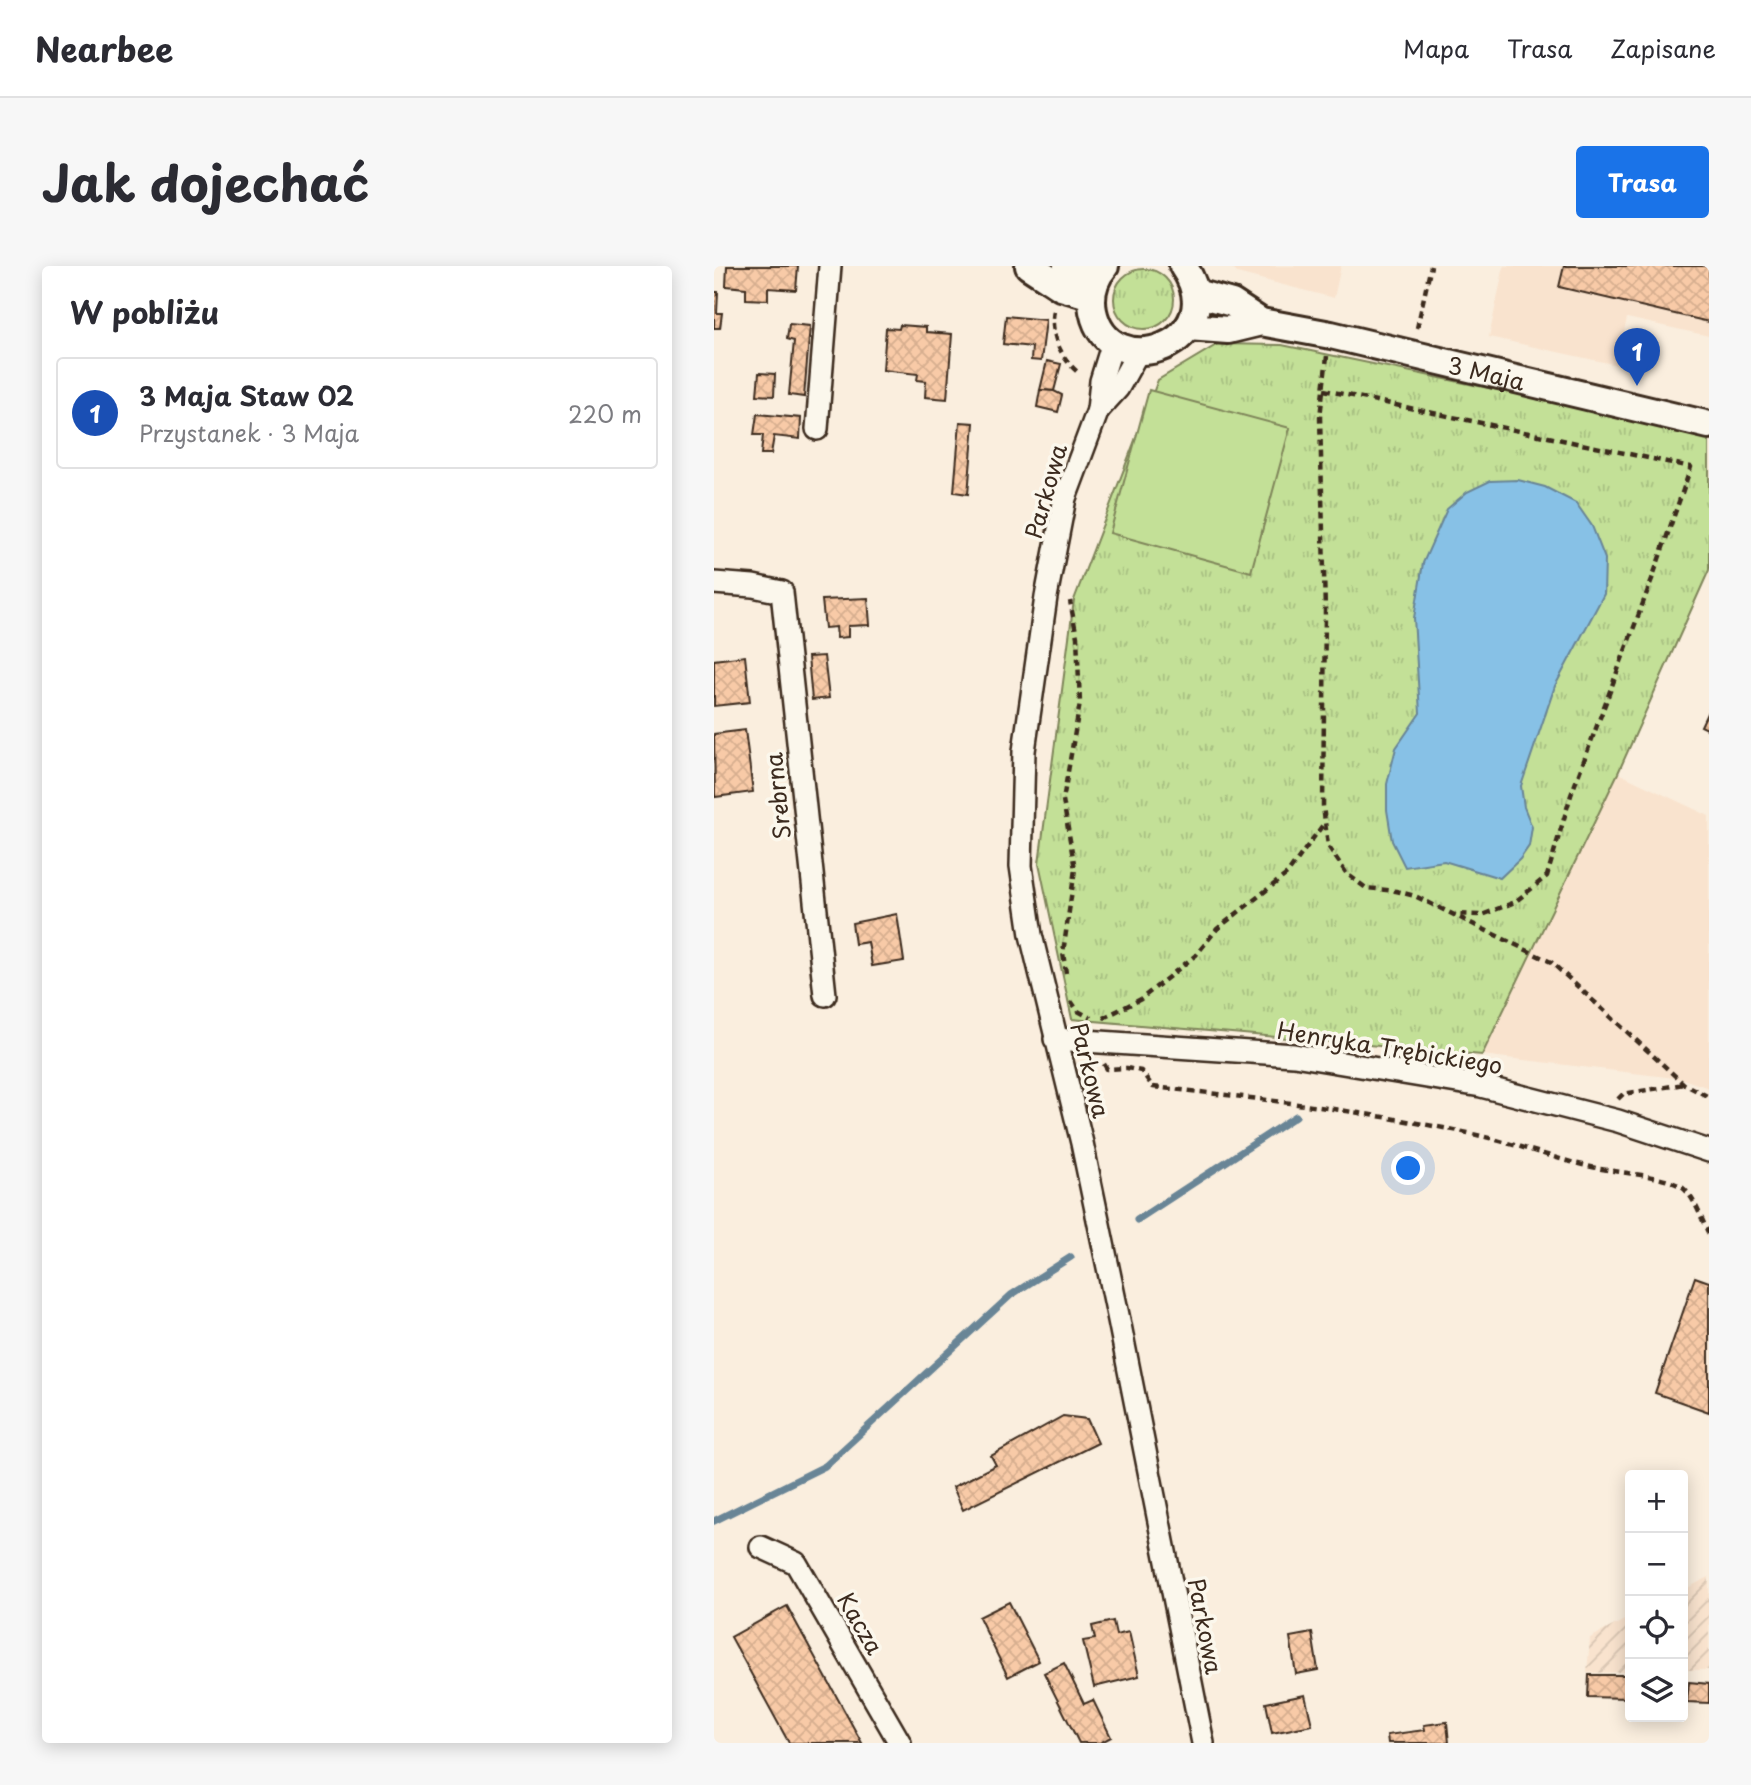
<!DOCTYPE html>
<html lang="pl">
<head>
<meta charset="utf-8">
<style>
  :root { --surface:#fff; --page:#f7f7f7; --text:#2b2b33; --muted:#7c7c81; --line:#e1e1e2; --accent:#1a73e8 }
  body { margin:0; font-family:"Playpen Sans",sans-serif; background:var(--page); color:var(--text) }
  .controls { position:absolute; right:21px; bottom:21px; display:grid; overflow:hidden; border-radius:7px; box-shadow:0 4px 18px #0003 }
  .controls button { width:63px; height:63px; display:grid; place-items:center; padding:0; border:0; border-bottom:2px solid var(--line); background:var(--surface); color:var(--text); font:35px sans-serif }
  .you { position:absolute; left:695px; top:903px; width:24px; height:24px; margin:-18px; border:5px solid #fff; border-radius:50%; background:#1a73e8; box-shadow:0 0 0 10px #1a73e833 }
  .badge { display:grid; place-items:center; width:46px; height:46px; border-radius:50%; background:var(--accent); color:#fff; font-size:23px; font-weight:700 }
  .pin { position:absolute; translate:-50% -58px; filter:drop-shadow(0 2px 4px #0008) }
  .pin::after { content:''; position:absolute; top:37px; width:24px; height:21px; background:inherit; clip-path:polygon(0 0,100% 0,50% 100%) }
  .list { margin:0; padding:0; list-style:none }
  h2 { display:flex; justify-content:space-between; align-items:center; height:91px; margin:0; padding:0 28px; font-size:30px }
  h2 small { font-size:23px; font-weight:400; color:var(--muted) }
  .list li { display:grid; grid-template-columns:46px 1fr auto; gap:21px; align-items:center; box-sizing:border-box; height:112px; margin:0 14px 14px; padding:0 14px; border:2px solid var(--line); border-radius:7px }
  .list b { display:block; font-size:26px; white-space:nowrap }
  .list p { margin:0; font-size:23px; white-space:nowrap; color:var(--muted) }
  .list em { font-size:23px; font-style:normal; color:var(--muted) }
  .icon { flex:none; width:38px; height:38px; fill:none; stroke:currentColor; stroke-width:2; stroke-linecap:round; stroke-linejoin:round }
  .map { position:relative; flex:none; width:995px; height:1477px; overflow:hidden; border-radius:7px }
  header { display:flex; align-items:center; gap:42px; box-sizing:border-box; height:98px; padding:0 35px; background:var(--surface); border-bottom:2px solid var(--line) }
  header strong { font-size:33px }
  nav { display:flex; gap:38px; margin-inline-start:auto; font-size:24px }
  .intro { display:flex; align-items:center; justify-content:space-between; box-sizing:border-box; height:168px; padding:0 42px }
  h1 { margin:0; font-size:49px }
  .button { padding:18px 32px; border-radius:7px; background:var(--accent); color:#fff; font-size:24px; font-weight:700 }
  main { display:flex; gap:42px; padding:0 42px }
  aside { flex:1; background:var(--surface); border-radius:7px; box-shadow:0 4px 18px #0003 }
  .map>svg:first-child { display:block }
  .built { fill:#f9e3ce }
  .industrial { fill:url(#industrial-furrows) }
  .grass { fill:url(#grass-tufts); stroke:#7f855a; stroke-width:2 }
  .garden { fill:#c3e097; stroke:#7f855a; stroke-width:2 }
  .water { fill:#87c1e6; stroke:#698596; stroke-width:2 }
  .lines { fill:none; stroke-linecap:round; stroke-linejoin:round }
  .stream { stroke:#698596; stroke-width:7 }
  .building { fill:url(#building-cross-hatch); stroke:#3b2a1e; stroke-width:2 }
  .minor-casing { stroke:#3b2a1e; stroke-width:26 }
  .tertiary-casing { stroke:#3b2a1e; stroke-width:32 }
  .path { stroke:#3b2a1e; stroke-width:4.5; stroke-dasharray:7 5; stroke-linecap:butt }
  .minor { stroke:#fbf7ec; stroke-width:21 }
  .tertiary { stroke:#fbf7ec; stroke-width:26 }
  .labels { text-anchor:middle; dominant-baseline:central; stroke-width:7; stroke-linejoin:round; paint-order:stroke }
  .street-label { font-size:23px; fill:#3b2a1e; stroke:#fbf7ec }
</style>
</head>
<body>
<header>
<strong>Nearbee</strong>
<nav><a>Mapa</a><a>Trasa</a><a>Zapisane</a></nav>
</header>
<div class="intro"><h1>Jak dojechać</h1><a class="button">Trasa</a></div>
<main>
<aside>
<h2>W pobliżu<small></small></h2>
<ul class="list">
<li><span class="badge" style="background:#1a4fb4">1</span><div><b>3 Maja Staw 02</b><p>Przystanek · 3 Maja</p></div><em>220 m</em></li>
</ul>
</aside>
<div class="map">
<svg width="995" height="1477" viewBox="0 0 995 1477">
  <defs>
    <pattern id="industrial-furrows" width="10" height="10" patternUnits="userSpaceOnUse" patternTransform="scale(1.75)"><rect width="10" height="10" fill="#f9e3ce"/><path d="M-1 1l2-2M0 10L10 0M9 11l2-2" fill="none" stroke="#d6c3b0"/></pattern>
    <pattern id="grass-tufts" width="24" height="20" patternUnits="userSpaceOnUse" patternTransform="scale(1.75)"><rect width="24" height="20" fill="#c3e097"/><path d="M3 7l-1-3M5 7V3M7 7l1-3M15 17l-1-3M17 17v-4M19 17l1-3" fill="none" stroke="#a8c082"/></pattern>
    <pattern id="building-cross-hatch" width="8" height="8" patternUnits="userSpaceOnUse" patternTransform="scale(1.75)"><rect width="8" height="8" fill="#f8caa7"/><path d="M0 0l8 8M0 8l8-8" fill="none" stroke="#d6ae8f"/></pattern>
  </defs>
  <rect width="100%" height="100%" fill="#faeede"/>
  <filter id="ink" filterUnits="userSpaceOnUse"><feTurbulence type="fractalNoise" baseFrequency=".0143" numOctaves="2"/><feDisplacementMap in="SourceGraphic" scale="14" xChannelSelector="R" yChannelSelector="G"/><feConvolveMatrix kernelMatrix="1 2 1 2 8 2 1 2 1" color-interpolation-filters="sRGB"/></filter>
  <g filter="url(#ink)">
    <!-- built -->
    <g class="built">
      <path d="M517,0h110l-7,32 -97,-25z"/>
      <path d="M790,0h205v70l-82,-18 -10,47 -128,-28z"/>
      <path d="M904,507l91,43v272l-26,-9 -201,-24z"/>
    </g>
    <!-- industrial -->
    <g class="industrial">
      <path d="M995,1311v93h-26v-80z"/>
      <path d="M916,1351v55l-43,1 3,-35z"/>
    </g>
    <!-- grass -->
    <g class="grass">
      <circle cx="430" cy="33" r="30"/>
      <path d="M504,78l64,1 427,89v136l-91,203 -136,282 -410,-36 -33,-156 35,-263 84,-220z"/>
    </g>
    <!-- garden -->
    <path class="garden" d="M435,124l141,38 -39,144 -141,-39z"/>
    <!-- water -->
    <path class="water" d="M804,214l27,7 31,16 16,23 13,33 -1,35 -49,92 -34,100 3,21 8,20 -3,19 -9,13 -20,19 -56,-17 -39,6 -13,-26 -5,-31v-26l9,-36 24,-35 -6,-95 9,-55 24,-54 20,-17 23,-11z"/>
    <g class="lines">
      <!-- stream -->
      <g class="stream">
        <path d="M423,954l159,-104"/>
        <path d="M0,1255l111,-55 186,-171 60,-38"/>
      </g>
    </g>
    <!-- building -->
    <g class="building">
      <path d="M13,0h71l-2,24 -28,-2v12l-22,-1v-11l-20,-2z"/>
      <path d="M850,0h145v56l-150,-35z"/>
      <path d="M0,26h4l-1,21h5l-2,15h-6z"/>
      <path d="M292,50l40,4 -5,41 -10,-1 1,-13 -29,-3z"/>
      <path d="M75,58l21,2 -6,71 -15,-2 5,-54 -7,-2z"/>
      <path d="M186,59l26,2v5l26,2 -5,65 -22,-2 1,-16 -9,-1 1,-6 -35,-4 3,-42 13,1z"/>
      <path d="M333,95l14,3 -7,27 -14,-1z"/>
      <path d="M45,107l16,1 -1,22 -17,-1z"/>
      <path d="M326,124l14,1 8,4 -4,17 -21,-5z"/>
      <path d="M43,148l44,4 -1,21 -26,-3 -3,18h-10l2,-19h-9z"/>
      <path d="M246,156l14,1 -6,71 -14,-2z"/>
      <path d="M154,332l2,27 -22,1v11l-11,1 -1,-11 -11,1 -3,-28z"/>
      <path d="M31,390l5,46 -36,4v-46z"/>
      <path d="M110,390l5,42 -17,2 -4,-43z"/>
      <path d="M995,443v21l-8,-4z"/>
      <path d="M31,464l8,62 -38,5 -1,-63z"/>
      <path d="M183,648l7,47 -32,5 -4,-24 -13,2 -3,-21z"/>
      <path d="M981,1011l14,5v130l-54,-19z"/>
      <path d="M349,1150l24,3 11,24 -135,67 -10,-23 43,-22 -5,-9z"/>
      <path d="M295,1336l30,59 -31,16 -29,-60z"/>
      <path d="M73,1340l75,137h-73l-58,-106z"/>
      <path d="M399,1355l3,14 13,-3 10,44 -45,11 -11,-46 12,-2 -3,-13z"/>
      <path d="M598,1367l6,37 -22,4 -6,-37z"/>
      <path d="M350,1397l20,41 9,-4 18,37 -11,6h-21l-35,-70z"/>
      <path d="M875,1409h40l-1,23 -40,-1z"/>
      <path d="M975,1416l20,2v19l-22,-1z"/>
      <path d="M591,1429l7,30 -40,8 -6,-30z"/>
      <path d="M733,1456l2,21h-61l-1,-8 38,-5 -1,-5z"/>
    </g>
    <g class="lines">
      <!-- minor casing -->
      <g class="minor-casing">
        <g id="minor">
          <path d="M399,76l-12,39 -3,29 -33,88 -19,99 -22,154 -3,115 10,69 51,208 37,177 84,423"/>
          <path d="M384,144l20,-22 20,-36"/>
          <path d="M103,163l13,-163"/>
          <path d="M0,317l39,3 29,6 43,403"/>
          <path d="M341,773l239,16 187,31 137,35 91,30"/>
          <path d="M47,1281l35,16 104,180"/>
        </g>
      </g>
      <!-- tertiary casing -->
      <g class="tertiary-casing">
        <g id="tertiary">
          <path d="M315,0l32,21 31,9"/>
          <path d="M353,0l33,6"/>
          <path d="M391,0c-11,13 -15,29 -12,45 16,78 143,31 90,-45"/>
          <path id="s1" d="M482,27l36,10 29,19 70,13 378,90"/>
          <path d="M474,61l40,3 33,-8"/>
        </g>
      </g>
      <!-- path -->
      <g class="path">
        <path d="M340,45c-5,23 8,49 26,63"/>
        <path d="M703,62l14,-62"/>
        <path d="M613,90l-7,61 5,194 -2,195 5,40 19,28 19,14 30,3 19,5 136,66 133,122 25,13"/>
        <path d="M610,124l367,77 -39,112 -81,216 -24,81 -32,26 -33,13 -27,-1"/>
        <path d="M352,707l-3,-20 12,-84 -12,-69 17,-97 -3,-66 -7,-36"/>
        <path d="M357,735l7,10 13,7"/>
        <path d="M389,752l38,-19 55,-44 21,-26 70,-55 38,-52"/>
        <path d="M390,798l3,5 20,-1 14,3 12,16c106,11 211,24 315,46 43,9 85,26 128,35 22,5 70,7 87,20 12,10 19,33 26,46"/>
        <path d="M904,833l5,-5 61,-10"/>
      </g>
      <!-- minor -->
      <use href="#minor" class="minor"/>
      <!-- tertiary -->
      <use href="#tertiary" class="tertiary"/>
    </g>
  </g>
  <g class="labels">
    <!-- street labels -->
    <g class="street-label">
      <text stroke="none"><textPath href="#s1" startOffset="303">3 Maja</textPath></text>
      <text transform="translate(331 225) rotate(-74)">Parkowa</text>
      <text transform="translate(63 530) rotate(-96)">Srebrna</text>
      <text transform="translate(676 781) rotate(9)">Henryka Trębickiego</text>
      <text transform="translate(377 804) rotate(76)">Parkowa</text>
      <text transform="translate(147 1357) rotate(60)">Kacza</text>
      <text transform="translate(492 1360) rotate(79)">Parkowa</text>
    </g>
  </g>
</svg>
<div class="controls">
<button>+</button>
<button>−</button>
<button><svg class="icon" aria-label="locate" viewBox="0 0 24 24"><circle cx="12" cy="12" r="6"/><path d="M12 2v4M12 18v4M2 12h4M18 12h4"/></svg></button>
<button><svg class="icon" aria-label="layers" viewBox="0 0 24 24"><path d="M12 4l9 5-9 5-9-5zM3 14l9 5 9-5"/></svg></button>
</div>
<div class="you"></div>
<div class="pin badge" style="left:923px;top:120px;background:#1a4fb4">1</div>
</div>
</main>
</body>
</html>
